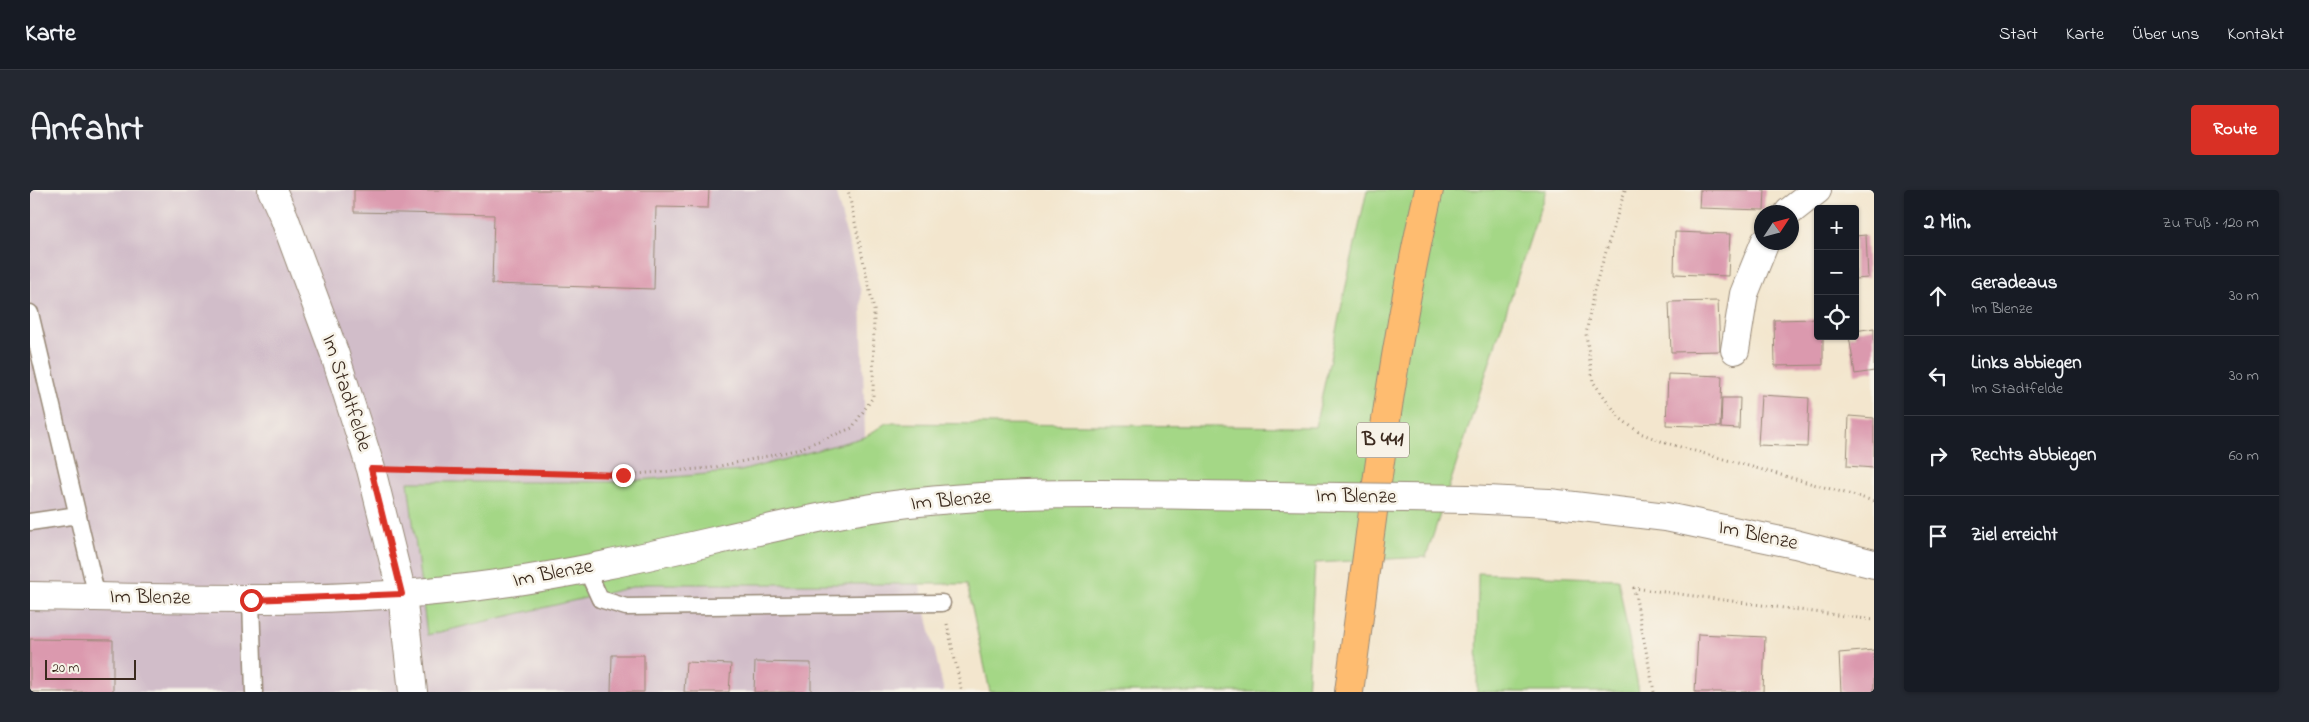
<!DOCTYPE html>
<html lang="de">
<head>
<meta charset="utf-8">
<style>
  :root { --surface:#171b24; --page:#242831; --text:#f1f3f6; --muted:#9ea1a6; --line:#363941; --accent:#d93025 }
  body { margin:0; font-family:"Indie Flower",sans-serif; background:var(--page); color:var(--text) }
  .controls { position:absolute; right:15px; top:15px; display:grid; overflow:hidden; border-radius:5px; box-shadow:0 1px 4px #0004 }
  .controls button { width:45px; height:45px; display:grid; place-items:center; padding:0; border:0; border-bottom:1px solid var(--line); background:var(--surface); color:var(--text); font:25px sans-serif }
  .compass { position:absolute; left:1724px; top:15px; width:45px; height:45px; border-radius:50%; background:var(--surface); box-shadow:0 1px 4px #0004; rotate:54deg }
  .scale { position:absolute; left:15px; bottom:12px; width:91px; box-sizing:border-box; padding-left:5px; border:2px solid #3b2a1e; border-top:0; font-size:14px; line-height:18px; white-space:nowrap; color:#3b2a1e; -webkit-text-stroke:4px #f7f3e8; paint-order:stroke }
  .stop { position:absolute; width:15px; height:15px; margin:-11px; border:4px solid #d93025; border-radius:50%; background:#fff }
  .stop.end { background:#d93025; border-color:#fff; box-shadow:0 1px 5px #0008 }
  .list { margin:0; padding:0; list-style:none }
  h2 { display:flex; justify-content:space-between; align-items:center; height:65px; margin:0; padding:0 20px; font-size:21px }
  h2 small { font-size:16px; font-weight:400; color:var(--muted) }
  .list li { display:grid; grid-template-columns:32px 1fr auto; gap:15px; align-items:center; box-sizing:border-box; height:80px; padding:0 20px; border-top:1px solid var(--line) }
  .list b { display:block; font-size:19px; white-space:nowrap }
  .list p { margin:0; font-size:16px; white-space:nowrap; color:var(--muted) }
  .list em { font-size:16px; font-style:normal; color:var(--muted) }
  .icon { flex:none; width:28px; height:28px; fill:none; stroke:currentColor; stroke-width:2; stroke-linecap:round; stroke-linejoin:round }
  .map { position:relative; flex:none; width:1844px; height:502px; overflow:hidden; border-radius:5px }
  header { display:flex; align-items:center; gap:30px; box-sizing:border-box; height:70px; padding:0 25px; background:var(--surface); border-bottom:1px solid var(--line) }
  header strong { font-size:24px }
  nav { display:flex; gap:28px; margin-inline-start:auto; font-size:18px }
  .intro { display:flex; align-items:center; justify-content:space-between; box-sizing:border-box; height:120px; padding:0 30px }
  h1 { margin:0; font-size:35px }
  .button { padding:12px 22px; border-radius:5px; background:var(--accent); color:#fff; font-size:18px; font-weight:700 }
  main { display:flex; gap:30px; padding:0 30px }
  aside { flex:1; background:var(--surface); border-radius:5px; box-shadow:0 1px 4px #0004 }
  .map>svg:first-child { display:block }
  .industrial { fill:#d1bdc9 }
  .green { fill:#a4d786; stroke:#708052 }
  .building { fill:#db99ae }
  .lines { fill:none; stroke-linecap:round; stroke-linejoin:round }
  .lane-casing { stroke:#978876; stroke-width:19 }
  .street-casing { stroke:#978876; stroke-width:30 }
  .primary-casing { stroke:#978876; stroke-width:30 }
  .path { stroke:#978876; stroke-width:3; stroke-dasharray:1 4; stroke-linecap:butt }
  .lane { stroke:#fff; stroke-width:16 }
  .street { stroke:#fff; stroke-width:28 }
  .primary { stroke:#febc70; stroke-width:28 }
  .street-bridge-casing { stroke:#978876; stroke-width:30; stroke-linecap:butt }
  .street-bridge { stroke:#fff; stroke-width:28 }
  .route { stroke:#d93025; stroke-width:6 }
  .labels { text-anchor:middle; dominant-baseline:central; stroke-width:5; stroke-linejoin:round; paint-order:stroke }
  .shield { fill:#f7f3e8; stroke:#73665b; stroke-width:1 }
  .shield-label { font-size:20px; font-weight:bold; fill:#3b2a1e }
  .street-label { font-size:21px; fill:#3b2a1e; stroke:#f7f3e8 }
</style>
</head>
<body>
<header>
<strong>Karte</strong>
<nav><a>Start</a><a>Karte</a><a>Über uns</a><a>Kontakt</a></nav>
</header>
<div class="intro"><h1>Anfahrt</h1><a class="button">Route</a></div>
<main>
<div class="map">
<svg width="1844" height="502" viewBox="0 0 1844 502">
  <rect width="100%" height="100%" fill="#f7f3e8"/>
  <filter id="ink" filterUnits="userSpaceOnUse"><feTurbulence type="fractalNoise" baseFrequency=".02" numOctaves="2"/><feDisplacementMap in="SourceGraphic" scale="10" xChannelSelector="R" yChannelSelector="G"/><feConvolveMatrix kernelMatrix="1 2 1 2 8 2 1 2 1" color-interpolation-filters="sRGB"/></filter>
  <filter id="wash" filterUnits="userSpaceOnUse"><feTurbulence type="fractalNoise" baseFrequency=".0096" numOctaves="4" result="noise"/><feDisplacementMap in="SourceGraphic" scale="20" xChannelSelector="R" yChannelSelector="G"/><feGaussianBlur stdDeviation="1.12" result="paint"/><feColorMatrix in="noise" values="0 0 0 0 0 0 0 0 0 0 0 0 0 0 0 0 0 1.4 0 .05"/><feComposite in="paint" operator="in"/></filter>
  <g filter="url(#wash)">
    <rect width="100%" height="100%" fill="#f3e6ce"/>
    <!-- industrial -->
    <path class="industrial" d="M0,0h805l26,102 4,145 -124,34 -123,11 -191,153 218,-51 274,-2 25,110h-914z"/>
    <!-- green -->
    <g class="green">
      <path d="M1337,0h179l-120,367 -111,6 -8,129h-317l-23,-108h-322l-218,51 -19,-153h210l123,-11 124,-34 21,-14 429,4z"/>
      <path d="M1448,383l140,6 21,113h-162z"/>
    </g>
    <g id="blocks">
      <!-- building -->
      <g class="building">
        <path d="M324,0h355l-1,18 -52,-1 -2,82 -162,-5 2,-69 -140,-3z"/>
        <path d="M1670,0h65l-1,20 -65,-2z"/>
        <path d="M1645,42l55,2 -2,42 -54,-2z"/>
        <path d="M1836,45l2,43 -13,1v-43z"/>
        <path d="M1688,111l2,50 -49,1 -2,-50z"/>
        <path d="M1788,129v17h5v29l-48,1 -1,-46z"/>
        <path d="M1844,138v43l-19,3 -6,-38h6v-5z"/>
        <path d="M1638,184l54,2 -2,51 -54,-2z"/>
        <path d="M1731,205l48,3 -2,49 -49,-2z"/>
        <path d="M1692,208h18l-1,31 -18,-1z"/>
        <path d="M1819,226l25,2v50l-27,-2z"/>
        <path d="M1668,444l67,3 -2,55h-68z"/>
        <path d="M0,449l83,1v52h-83z"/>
        <path d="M1844,460v42h-33l-2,-39z"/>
        <path d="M582,465h32v37h-33z"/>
        <path d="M656,472l45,2 -2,28h-45z"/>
        <path d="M725,472l56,1v29h-57z"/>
      </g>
    </g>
  </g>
  <g filter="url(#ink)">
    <use href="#blocks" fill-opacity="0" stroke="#978876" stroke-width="1"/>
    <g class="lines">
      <!-- lane casing -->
      <g class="lane-casing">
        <g id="lane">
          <path d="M0,123l67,284"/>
          <path d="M0,332l48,-7"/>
          <path d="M556,378l14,31 26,8 316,-4"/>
          <path d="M221,411l3,91"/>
        </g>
      </g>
      <!-- street casing -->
      <g class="street-casing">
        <g id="street">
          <path d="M242,0l12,27 50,135 37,117 31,125 11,98"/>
          <path d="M1759,22l28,-22"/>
          <path d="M1705,160l9,-56 21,-52"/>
          <path d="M1438,309l81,4 117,14 129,27 79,20"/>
          <path d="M0,406c155,2 311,10 466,-12 121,-16 239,-51 358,-73 139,-24 282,-16 422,-15"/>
        </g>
      </g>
      <!-- primary casing -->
      <g class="primary-casing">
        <path id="primary" d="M1319,502c23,-168 41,-337 80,-502"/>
      </g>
      <!-- path -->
      <g class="path">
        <path d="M1595,0l-31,100 -8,44 7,48 28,37 19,14 26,10 208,58"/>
        <path d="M372,280l221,5 88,-7 85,-18 56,-22 21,-31 1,-87 -26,-120"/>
        <path d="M917,434l15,68"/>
        <path d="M1624,502l-20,-104 240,32"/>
      </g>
      <!-- lane -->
      <use href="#lane" class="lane"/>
      <!-- street -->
      <use href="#street" class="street"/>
      <!-- primary -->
      <use href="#primary" class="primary"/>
      <!-- street-bridge casing -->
      <g class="street-bridge-casing">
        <path id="street-bridge" d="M1246,306l192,3"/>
      </g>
      <!-- street-bridge -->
      <use href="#street-bridge" class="street-bridge"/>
    </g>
  </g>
  <g class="lines" filter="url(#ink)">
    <!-- route -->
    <path class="route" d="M221,410l151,-6 -31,-125 252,6"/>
  </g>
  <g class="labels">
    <!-- shield labels -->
    <rect class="shield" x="1327" y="232.5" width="52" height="35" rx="4"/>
    <g class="shield-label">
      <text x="1353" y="250">B 441</text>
    </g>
    <!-- street labels -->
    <g class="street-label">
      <text transform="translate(316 203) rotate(72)">Im Stadtfelde</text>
      <text transform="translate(1326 307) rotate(1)">Im Blenze</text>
      <text transform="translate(921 311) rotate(-5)">Im Blenze</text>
      <text transform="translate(1728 346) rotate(12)">Im Blenze</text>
      <text transform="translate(523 384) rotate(-11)">Im Blenze</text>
      <text transform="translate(120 408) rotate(1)">Im Blenze</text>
    </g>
  </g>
</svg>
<div class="controls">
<button>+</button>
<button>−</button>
<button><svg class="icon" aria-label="locate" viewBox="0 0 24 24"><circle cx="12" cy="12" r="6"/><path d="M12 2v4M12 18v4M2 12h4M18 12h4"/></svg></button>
</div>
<svg class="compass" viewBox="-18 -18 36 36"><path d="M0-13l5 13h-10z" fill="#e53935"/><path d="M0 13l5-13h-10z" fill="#9ea1a6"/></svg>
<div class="scale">20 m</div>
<div class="stop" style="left:221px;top:410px"></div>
<div class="stop end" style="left:593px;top:285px"></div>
</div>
<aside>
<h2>2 Min.<small>Zu Fuß · 120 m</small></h2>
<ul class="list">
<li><svg class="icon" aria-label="ahead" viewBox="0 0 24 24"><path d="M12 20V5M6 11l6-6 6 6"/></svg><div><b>Geradeaus</b><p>Im Blenze</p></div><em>30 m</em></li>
<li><svg class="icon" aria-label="left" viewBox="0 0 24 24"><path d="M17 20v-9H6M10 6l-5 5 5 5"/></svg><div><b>Links abbiegen</b><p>Im Stadtfelde</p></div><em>30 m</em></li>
<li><svg class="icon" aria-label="right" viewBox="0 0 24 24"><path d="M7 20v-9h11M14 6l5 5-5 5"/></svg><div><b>Rechts abbiegen</b></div><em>60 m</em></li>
<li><svg class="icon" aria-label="arrive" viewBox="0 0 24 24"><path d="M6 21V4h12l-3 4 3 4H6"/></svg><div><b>Ziel erreicht</b></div></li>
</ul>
</aside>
</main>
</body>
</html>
